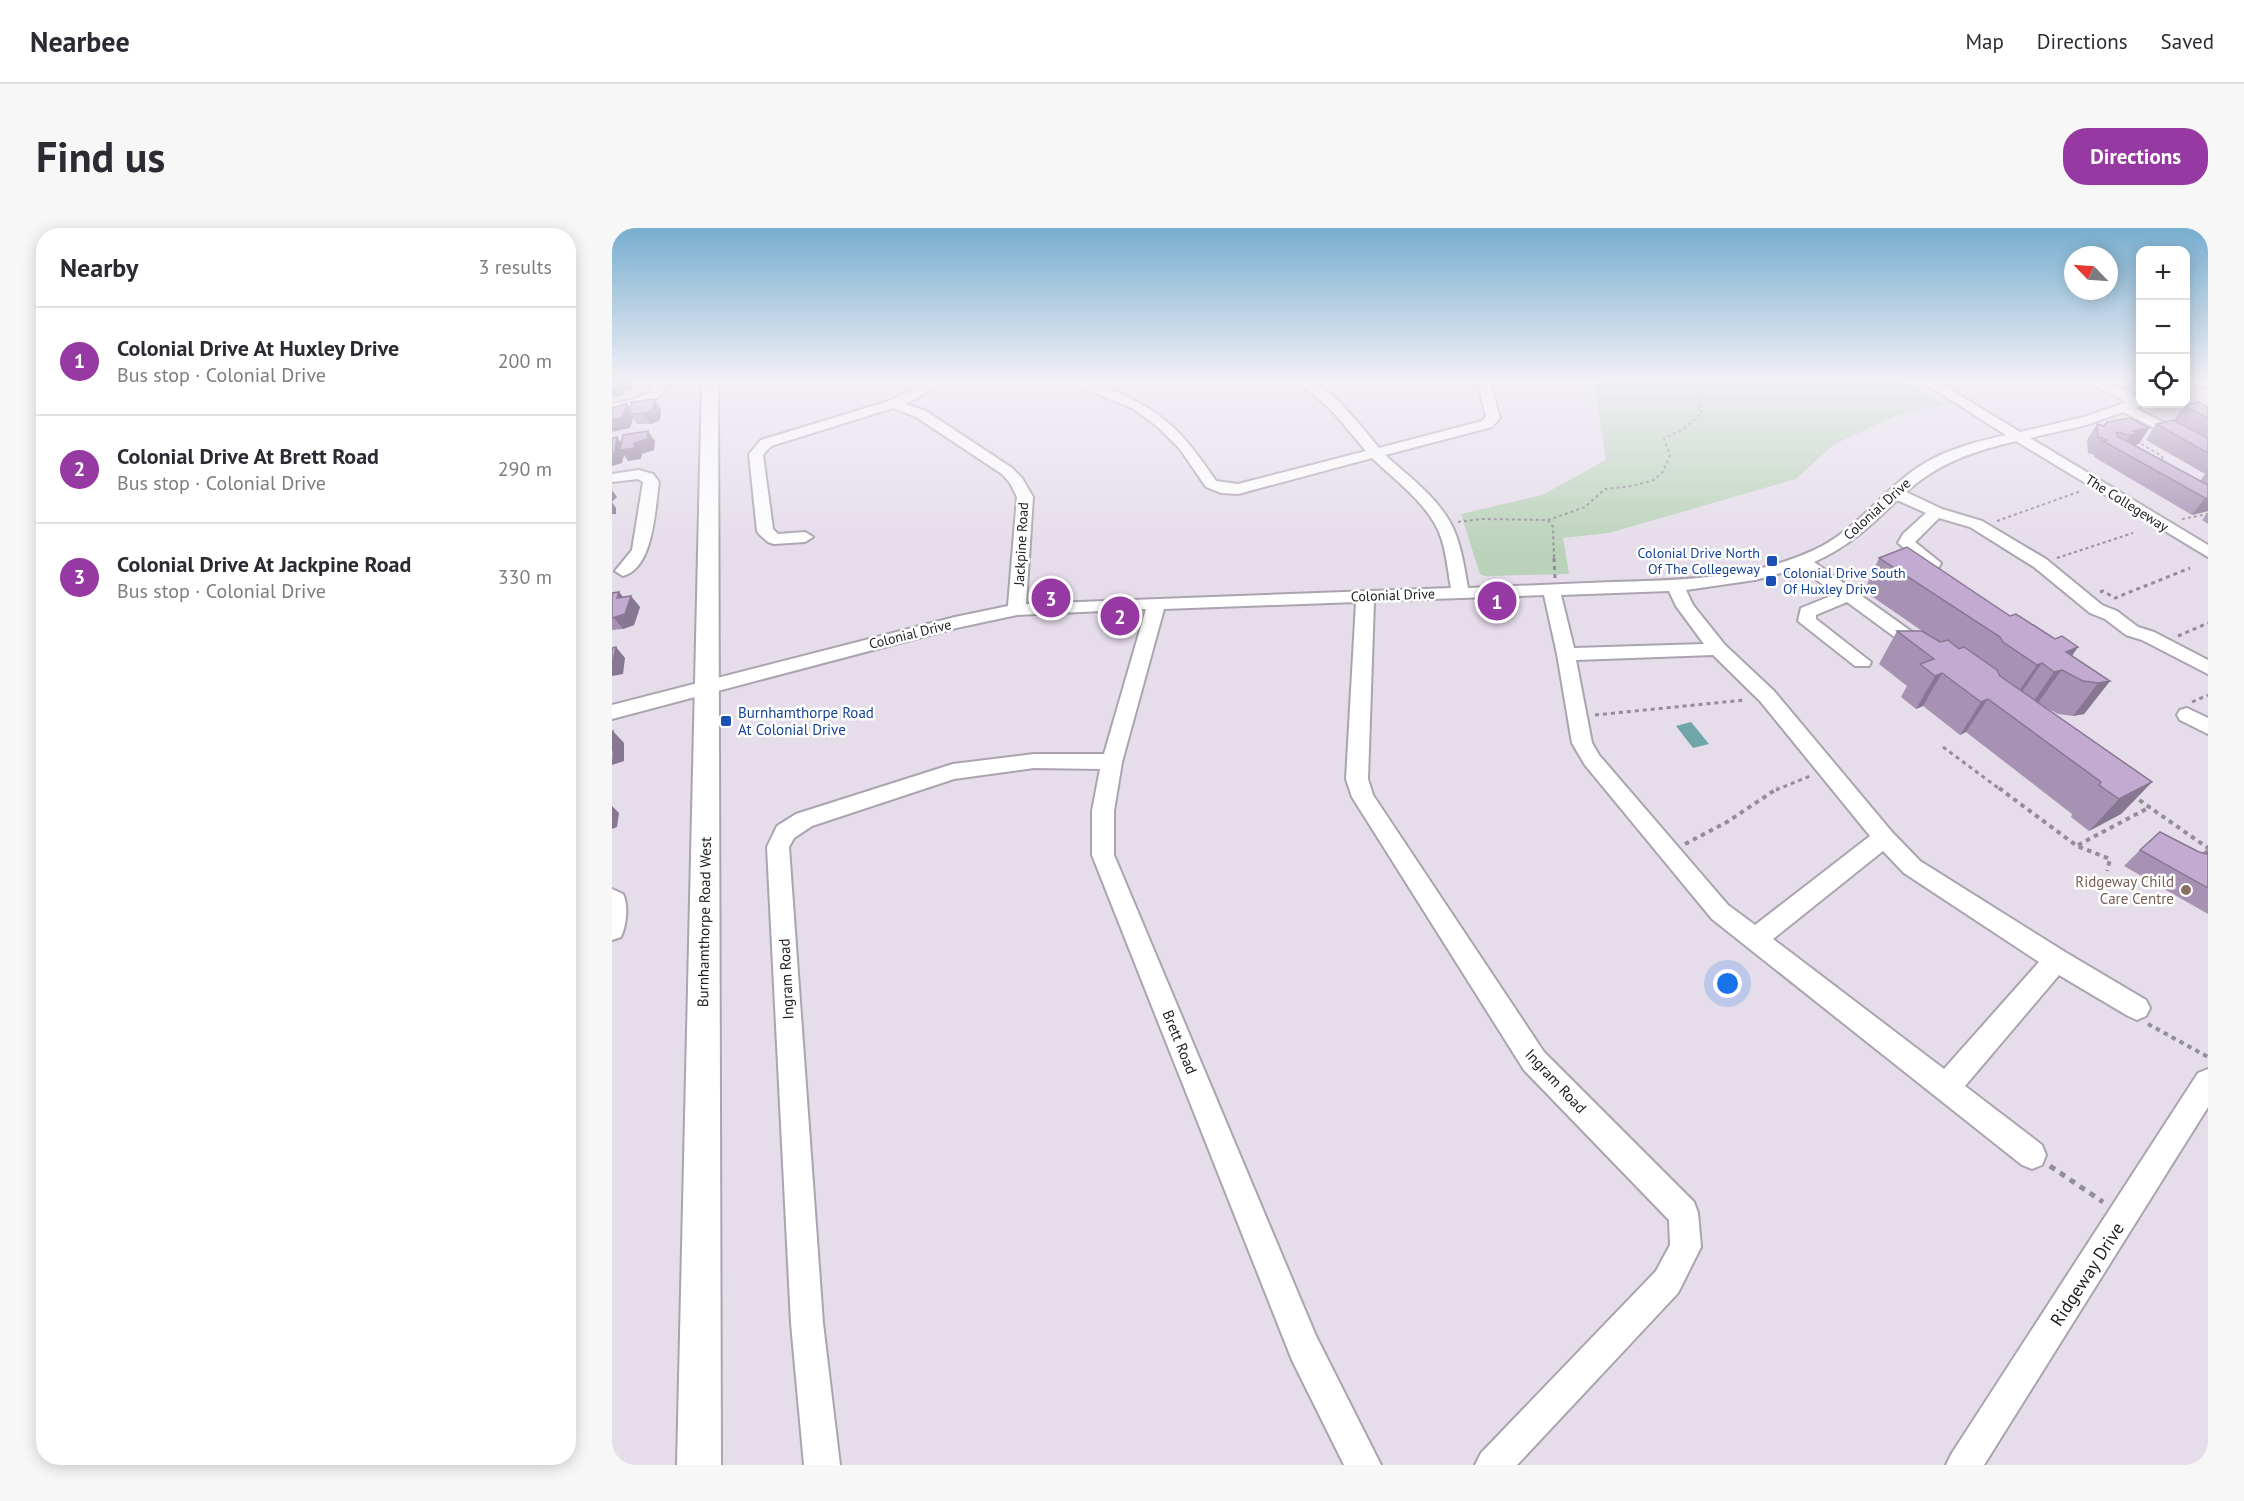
<!DOCTYPE html>
<html lang="en">
<head>
<meta charset="utf-8">
<style>
  :root { --surface:#fff; --page:#f7f7f7; --text:#2b2b33; --muted:#7c7c81; --line:#e1e1e2; --accent:#9739a2 }
  body { margin:0; font-family:"PT Sans",sans-serif; background:var(--page); color:var(--text) }
  .controls { position:absolute; right:18px; top:18px; display:grid; overflow:hidden; border-radius:12px; box-shadow:0 3px 15px #0003 }
  .controls button { width:54px; height:54px; display:grid; place-items:center; padding:0; border:0; border-bottom:2px solid var(--line); background:var(--surface); color:var(--text); font:30px sans-serif }
  .compass { position:absolute; left:1452px; top:18px; width:54px; height:54px; border-radius:50%; background:var(--surface); box-shadow:0 3px 15px #0003; rotate:295deg }
  .you { position:absolute; left:1116px; top:756px; width:21px; height:21px; margin:-15px; border:4px solid #fff; border-radius:50%; background:#1a73e8; box-shadow:0 0 0 9px #1a73e833 }
  .badge { display:grid; place-items:center; width:39px; height:39px; border-radius:50%; background:var(--accent); color:#fff; font-size:20px; font-weight:700 }
  .pin { position:absolute; translate:-50% -50%; border:3px solid #fff; box-shadow:0 2px 6px #0006 }
  .list { margin:0; padding:0; list-style:none }
  h2 { display:flex; justify-content:space-between; align-items:center; height:78px; margin:0; padding:0 24px; font-size:26px }
  h2 small { font-size:20px; font-weight:400; color:var(--muted) }
  .list li { display:grid; grid-template-columns:39px 1fr auto; gap:18px; align-items:center; box-sizing:border-box; height:108px; padding:0 24px; border-top:2px solid var(--line) }
  .list b { display:block; font-size:22px; white-space:nowrap }
  .list p { margin:0; font-size:20px; white-space:nowrap; color:var(--muted) }
  .list em { font-size:20px; font-style:normal; color:var(--muted) }
  .icon { flex:none; width:33px; height:33px; fill:none; stroke:currentColor; stroke-width:2; stroke-linecap:round; stroke-linejoin:round }
  .map { position:relative; flex:none; width:1596px; height:1237px; overflow:hidden; border-radius:24px }
  header { display:flex; align-items:center; gap:36px; box-sizing:border-box; height:84px; padding:0 30px; background:var(--surface); border-bottom:2px solid var(--line) }
  header strong { font-size:28px }
  nav { display:flex; gap:33px; margin-inline-start:auto; font-size:21px }
  .intro { display:flex; align-items:center; justify-content:space-between; box-sizing:border-box; height:144px; padding:0 36px }
  h1 { margin:0; font-size:42px }
  .button { padding:15px 27px; border-radius:24px; background:var(--accent); color:#fff; font-size:21px; font-weight:700 }
  main { display:flex; gap:36px; padding:0 36px }
  aside { flex:1; background:var(--surface); border-radius:24px; box-shadow:0 3px 15px #0003 }
  .map>svg:first-child { display:block }
  .green { fill:#b9d2b9 }
  .water { fill:#6ea6a9 }
  .lines { fill:none; stroke-linecap:round; stroke-linejoin:round }
  .minor-casing { stroke:#aba3b0; stroke-width:4 }
  .major-casing { stroke:#aba3b0; stroke-width:4 }
  .path-far3 { stroke:#938d97; stroke-width:2; stroke-dasharray:3 3; stroke-linecap:butt }
  .path-far2 { stroke:#938d97; stroke-width:3; stroke-dasharray:4 4; stroke-linecap:butt }
  .path-far1 { stroke:#938d97; stroke-width:4; stroke-dasharray:4.5 4.5; stroke-linecap:butt }
  .path { stroke:#938d97; stroke-width:5; stroke-dasharray:6 6; stroke-linecap:butt }
  .minor { fill:#fff; fill-rule:evenodd }
  .major { fill:#fff; fill-rule:evenodd }
  .wall { fill:#a792b3 }
  .shaded-wall { fill:#887792 }
  .building { fill:#c2aad0; stroke:#887792; stroke-width:1.5 }
  .transit-dot { fill:#1a4fb4; stroke:#fff; stroke-width:2 }
  .education-dot { fill:#8d6e63; stroke:#fff; stroke-width:2 }
  .labels { text-anchor:middle; dominant-baseline:central; stroke-width:5; stroke-linejoin:round; paint-order:stroke }
  .far-street-label { font-size:14px; fill:#232025; stroke:#fff }
  .far-transit-label { font-size:14px; fill:#164399; stroke:#fff; text-anchor:end }
  .transit-label { font-size:15px; fill:#164399; stroke:#fff; text-anchor:start }
  .education-label { font-size:15px; fill:#785e54; stroke:#fff; text-anchor:end }
  .street-label { font-size:15px; fill:#232025; stroke:#fff }
  .near-street-label { font-size:18px; fill:#232025; stroke:#fff }
</style>
</head>
<body>
<header>
<strong>Nearbee</strong>
<nav><a>Map</a><a>Directions</a><a>Saved</a></nav>
</header>
<div class="intro"><h1>Find us</h1><a class="button">Directions</a></div>
<main>
<aside>
<h2>Nearby<small>3 results</small></h2>
<ul class="list">
<li><span class="badge">1</span><div><b>Colonial Drive At Huxley Drive</b><p>Bus stop · Colonial Drive</p></div><em>200 m</em></li>
<li><span class="badge">2</span><div><b>Colonial Drive At Brett Road</b><p>Bus stop · Colonial Drive</p></div><em>290 m</em></li>
<li><span class="badge">3</span><div><b>Colonial Drive At Jackpine Road</b><p>Bus stop · Colonial Drive</p></div><em>330 m</em></li>
</ul>
</aside>
<div class="map">
<svg width="1596" height="1237" viewBox="0 0 1596 1237">
  <rect width="100%" height="100%" fill="#e5ddea"/>
  <!-- green -->
  <path class="green" d="M982,151h305l43,26 -45,10 -64,30 -37,34 -187,54 -46,5 6,36 -84,2 -5,-2 -19,-60 81,-19 64,-35z"/>
  <!-- water -->
  <path class="water" d="M1079,494l18,22 -16,4 -17,-22z"/>
  <g class="lines">
    <!-- minor casing -->
    <g class="minor-casing">
      <g id="minor">
        <path d="M45,151h12c-6,26 -34,28 -57,33v-8c18,-4 39,-5 45,-25z"/>
        <path d="M324,151h16l-47,25 21,7 86,57 10,10 11,19 -7,107 425,-16c-4,-21 -5,-45 -16,-64 -15,-26 -42,-46 -63,-66l-134,36 -17,-1 -15,-6 -26,-38 -22,-22 -26,-19 -63,-26 -1,-3c17,0 29,5 44,11 53,22 73,45 104,91l22,3 128,-33 -32,-38 -16,-15 -26,-19c4,0 10,-1 14,0 24,6 57,50 73,69l103,-27 4,-4 -9,-38h12l11,39 -8,9 -107,28c23,21 51,41 66,69 10,19 13,42 17,64 48,-2 97,-4 145,-6 69,-2 138,-3 201,-32 42,-19 66,-57 103,-82 26,-18 58,-26 89,-33l-88,-56h15l87,53 64,-15 43,-15 -44,-23h16l41,18v7h5l-10,4 73,37v10l-85,-43 -37,13 -56,13 178,107v12l-192,-116c-42,10 -78,22 -110,51l36,17 40,12 64,38 56,46 15,6 21,16 16,5 54,28v14l-66,-34 -16,-5 -21,-16 -15,-6 -56,-46 -64,-40 -31,-9 -24,24 26,21 -2,4h-12l-29,-24 5,-9 23,-21 -29,-13c-25,25 -49,47 -83,62l115,82 2,4 -2,4h-14l-68,-50 -31,13v4l55,43 -2,4h-14l-57,-45 3,-13 35,-14 -36,-26 -45,12 -69,10 7,15 32,40 49,46 118,141 28,29 145,91 81,48 4,8 -4,8 -9,4 -9,-4 -69,-41 -94,111 77,59 4,10 -4,10 -10,4 -10,-4 -310,-246 -127,-154 -13,-22 -15,-89 -13,-59 -170,6 -6,178 5,16 171,257 150,150 4,11 3,34 -23,46 -161,172h-42l6,-12 175,-182 14,-26 -1,-25 -145,-150 -172,-273 -6,-18 10,-177 -192,7 -42,153 -8,49v44l202,481 65,129h-37l-52,-105 -200,-505v-44l8,-42 -66,-1 -80,11 -142,47 -18,12 -5,9 34,476 17,142h-36l-13,-142 -24,-476 10,-21 19,-12 157,-50 81,-10h70l42,-145 -129,6 -61,13 -344,91v-14l343,-88 53,-11 9,-109 -7,-14 -8,-9 -86,-57 -23,-9 -122,38 -8,9 10,74 5,5 27,-2 8,5 -8,5 -31,2 -6,-2 -9,-8 -2,-3 -8,-77 12,-14 128,-39zM1057,363l7,15 28,38 -130,4 -13,-53zM1101,427l47,46 110,135 -115,89 -27,-20 -129,-150 -7,-12 -16,-83zM1271,623l21,22 135,89 -95,107 -171,-130z"/>
        <path d="M1576,151l20,1v8l-19,-6z"/>
        <path d="M27,242l14,4 6,8c-4,26 -5,86 -36,94l-8,-5 17,-21 11,-68 -5,-3 -26,3v-8z"/>
        <path d="M1575,480l21,10v16l-28,-14 -3,-5 3,-5z"/>
        <path d="M0,661l11,5c6,12 3,32 -2,43l-9,3z"/>
        <path d="M1596,841v38l-224,358h-38l6,-12 246,-380z"/>
      </g>
    </g>
    <!-- major casing -->
    <g class="major-casing">
      <path id="major" d="M90,151h16l3,1086h-44z"/>
    </g>
    <!-- path-far3 -->
    <g class="path-far3">
      <path d="M1524,213l26,15 1,7"/>
      <path d="M1570,291l26,-5"/>
      <path d="M936,292l5,7 1,32"/>
      <path d="M1385,293l84,-30"/>
      <path d="M846,294l23,-3 67,1 37,-13 20,-18 27,-3 22,-6 9,-8 7,-17 -6,-16 22,-12 15,-13 -1,-15 6,-14 -2,-6"/>
      <path d="M1445,330l76,-25"/>
    </g>
    <!-- path-far2 -->
    <g class="path-far2">
      <path d="M942,330l1,20"/>
      <path d="M1488,364l3,-1 12,7 75,-30"/>
      <path d="M1566,408l30,-13"/>
      <path d="M1580,474l16,-7"/>
      <path d="M983,487l150,-15"/>
      <path d="M1331,519l58,43"/>
      <path d="M1164,562l34,-14"/>
    </g>
    <!-- path-far1 -->
    <g class="path-far1">
      <path d="M1387,560l78,58 33,13 -3,12"/>
      <path d="M1520,567l76,53"/>
      <path d="M1073,616l42,-22 51,-34"/>
      <path d="M1466,617l72,-38"/>
      <path d="M1536,796l60,33"/>
    </g>
    <!-- path -->
    <path class="path" d="M1438,938l53,36"/>
    <!-- minor -->
    <use href="#minor" class="minor"/>
    <!-- major -->
    <use href="#major" class="major"/>
  </g>
  <!-- wall -->
  <g class="wall">
    <path d="M15,175l3,5 31,1 -1,11 -9,4h-14l-4,-6 -3,10z"/>
    <path d="M1572,178l24,1v104l-16,4 -98,-58 1,-2 -7,-2 -1,-13 10,-16 7,2 45,2 -10,16 -6,1 67,36 5,-7 -59,-34 10,-16 18,-4z"/>
    <path d="M1596,284v12l-6,-4z"/>
    <path d="M1267,330l131,58 45,23 23,8 -6,9 38,25 -26,33 -11,2 -15,-2 -17,-9 111,77 -31,32 -32,17 -18,-14 1,-3 -106,-82 -6,3 -37,-29 -7,3 -15,-12 6,-11 -28,-22 18,-33 31,4 -64,-44z"/>
    <path d="M7,364l4,5 17,10 -6,18 -11,4 -11,1v-37z"/>
    <path d="M1596,620v66l-84,-48 16,-16 62,3z"/>
  </g>
  <!-- shaded-wall -->
  <g class="shaded-wall">
    <path d="M0,151h23v1l-5,1 3,4 -1,5 -8,1 -1,4 -11,2z"/>
    <path d="M42,171l7,10 -1,11 -9,4 -7,-10z"/>
    <path d="M15,175l7,11h-4l3,4 -3,10 -18,4v-12z"/>
    <path d="M1537,200l-10,16 -9,2 -10,5 10,-16 3,-4z"/>
    <path d="M36,203l7,10 -1,9 -12,4 -1,5 -13,2 -4,-6 -2,8 -10,3v-13l5,-16 8,11 9,-5z"/>
    <path d="M0,262l5,7 -5,5 4,6v6h-4z"/>
    <path d="M1593,270h3v13l-16,4z"/>
    <path d="M7,364l9,11 -11,-5z"/>
    <path d="M19,368l9,11 -6,18 -11,4 -9,-11z"/>
    <path d="M4,419l9,11 -2,16 -11,2v-13z"/>
    <path d="M1466,419l-40,56 -7,2 23,-33 12,-20z"/>
    <path d="M1430,435l-23,33 -5,2 23,-33z"/>
    <path d="M1330,445l-19,33 -7,3 19,-33z"/>
    <path d="M1498,453l-26,33 -11,2 25,-33z"/>
    <path d="M1376,471l-22,33 -6,3 21,-33z"/>
    <path d="M1,503l11,12v18l-12,4z"/>
    <path d="M1540,554l-31,32 -32,17 30,-32z"/>
    <path d="M0,578l7,7 -2,14 -5,2z"/>
  </g>
  <!-- building -->
  <g class="building">
    <path d="M0,151h13l-8,2 -1,4 -4,1z"/>
    <path d="M42,171l-1,10 -9,5h-14l1,-12z"/>
    <path d="M1587,174l9,5v11l-24,-12z"/>
    <path d="M15,175l-4,14 -11,3v-12z"/>
    <path d="M1518,190l19,10 -16,3 5,2 -8,2 -14,-3 1,4 91,49v13h-3l-102,-57 5,-1 -10,-3 -1,-13 7,2 3,-4z"/>
    <path d="M1561,192l35,18v15l-52,-29z"/>
    <path d="M36,203l-1,8 -13,4v5l-14,2 3,-15z"/>
    <path d="M5,209l-2,15 -3,1v-15z"/>
    <path d="M1295,319l103,69 6,-2 39,25 7,-3 16,11 -12,5 44,29 -12,2 -15,-2 -21,-11 -8,2 -12,-9 -5,2 -34,-23 -3,-5 -121,-79z"/>
    <path d="M7,364l-2,6 14,-2 -6,18 -13,4v-25z"/>
    <path d="M1285,403h25l18,11 8,-2 11,9 5,-2 33,23 3,6 152,106 -33,17 -20,-14 2,-3 -113,-83 -7,3 -39,-29 -7,3 -15,-12 14,-5z"/>
    <path d="M4,419l-3,15 -1,1v-15z"/>
    <path d="M1,503v19h-1v-18z"/>
    <path d="M1548,604l39,20 7,2 2,-2v36l-68,-38z"/>
  </g>
  <!-- sky -->
  <linearGradient id="sky" x2="0" y2="1"><stop stop-color="#77aecf"/><stop offset="0.47" stop-color="#f3f0f6"/><stop offset="1" stop-color="#f3f0f6" stop-opacity="0"/></linearGradient>
  <rect width="1596" height="324" fill="url(#sky)"/>
  <!-- markers -->
  <g class="transit-dot">
    <rect x="1154" y="327" width="12" height="12" rx="3"/>
    <rect x="1153" y="347" width="12" height="12" rx="3"/>
    <rect x="108" y="487" width="12" height="12" rx="3"/>
  </g>
  <circle class="education-dot" cx="1574" cy="662" r="6"/>
  <g class="labels">
    <!-- far-street labels -->
    <g class="far-street-label">
      <text transform="translate(1515 275) rotate(32)">The Collegeway</text>
      <text transform="translate(1265 281) rotate(-42)">Colonial Drive</text>
      <text transform="translate(409 316) rotate(-87)">Jackpine Road</text>
      <text transform="translate(781 367) rotate(-2)">Colonial Drive</text>
      <text transform="translate(298 406) rotate(-14)">Colonial Drive</text>
    </g>
    <!-- far-transit labels -->
    <g class="far-transit-label">
      <text x="1148" y="325">Colonial Drive North<tspan x="1148" dy="16">Of The Collegeway</tspan></text>
      <text x="1171" y="345" text-anchor="start">Colonial Drive South<tspan x="1171" dy="16">Of Huxley Drive</tspan></text>
    </g>
    <!-- transit labels -->
    <g class="transit-label">
      <text x="126" y="484">Burnhamthorpe Road<tspan x="126" dy="17">At Colonial Drive</tspan></text>
    </g>
    <!-- education labels -->
    <g class="education-label">
      <text x="1562" y="653">Ridgeway Child<tspan x="1562" dy="17">Care Centre</tspan></text>
    </g>
    <!-- street labels -->
    <g class="street-label">
      <text transform="translate(92 694) rotate(-89)">Burnhamthorpe Road West</text>
      <text transform="translate(174 751) rotate(-93)">Ingram Road</text>
      <text transform="translate(568 814) rotate(68)">Brett Road</text>
      <text transform="translate(944 853) rotate(47)">Ingram Road</text>
    </g>
    <!-- near-street labels -->
    <g class="near-street-label">
      <text transform="translate(1475 1046) rotate(-57)">Ridgeway Drive</text>
    </g>
  </g>
</svg>
<div class="controls">
<button>+</button>
<button>−</button>
<button><svg class="icon" aria-label="locate" viewBox="0 0 24 24"><circle cx="12" cy="12" r="6"/><path d="M12 2v4M12 18v4M2 12h4M18 12h4"/></svg></button>
</div>
<svg class="compass" viewBox="-18 -18 36 36"><path d="M0-13l5 13h-10z" fill="#e53935"/><path d="M0 13l5-13h-10z" fill="#7c7c81"/></svg>
<div class="you"></div>
<div class="pin badge" style="left:885px;top:373px">1</div>
<div class="pin badge" style="left:508px;top:388px">2</div>
<div class="pin badge" style="left:439px;top:370px">3</div>
</div>
</main>
</body>
</html>
